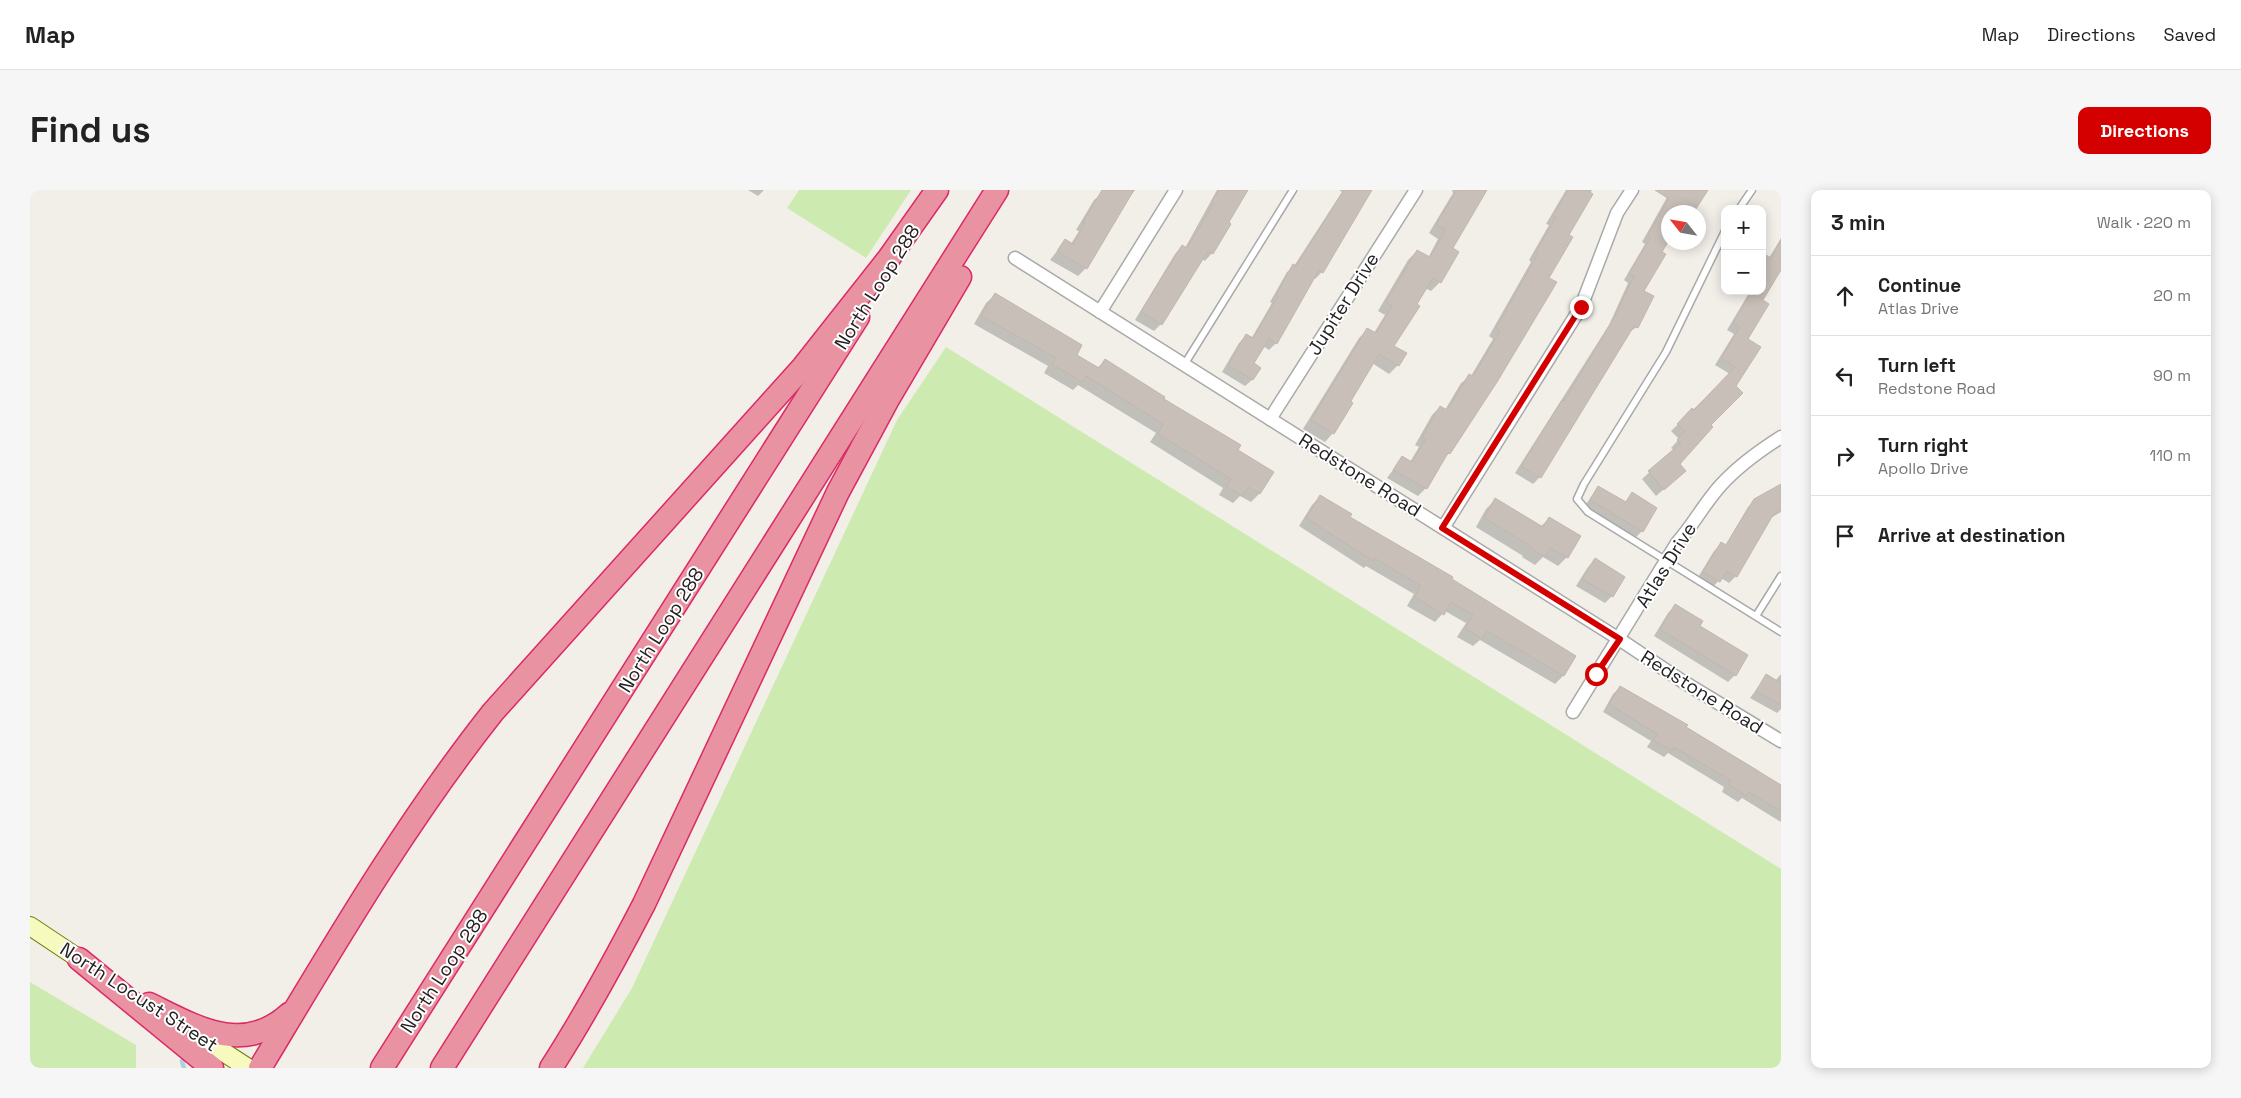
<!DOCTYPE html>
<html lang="en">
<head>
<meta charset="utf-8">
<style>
  :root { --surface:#fff; --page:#f6f6f6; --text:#222; --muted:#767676; --line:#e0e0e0; --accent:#d40000 }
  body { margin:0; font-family:"Space Grotesk",sans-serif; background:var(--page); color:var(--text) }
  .controls { position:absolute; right:15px; top:15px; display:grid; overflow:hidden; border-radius:10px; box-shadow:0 2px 12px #0003 }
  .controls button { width:45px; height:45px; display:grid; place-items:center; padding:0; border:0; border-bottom:1px solid var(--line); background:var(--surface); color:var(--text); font:25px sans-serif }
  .compass { position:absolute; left:1631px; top:15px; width:45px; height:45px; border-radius:50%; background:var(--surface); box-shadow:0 2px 12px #0003; rotate:301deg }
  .stop { position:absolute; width:15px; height:15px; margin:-11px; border:4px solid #d40000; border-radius:50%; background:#fff }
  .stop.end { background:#d40000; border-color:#fff; box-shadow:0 1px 5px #0008 }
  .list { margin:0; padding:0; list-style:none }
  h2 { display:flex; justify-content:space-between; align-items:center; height:65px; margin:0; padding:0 20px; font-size:21px }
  h2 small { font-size:16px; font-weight:400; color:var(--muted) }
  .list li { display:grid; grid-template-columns:32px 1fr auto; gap:15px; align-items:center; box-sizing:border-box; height:80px; padding:0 20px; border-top:1px solid var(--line) }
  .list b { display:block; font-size:19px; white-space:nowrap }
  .list p { margin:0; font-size:16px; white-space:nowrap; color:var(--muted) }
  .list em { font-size:16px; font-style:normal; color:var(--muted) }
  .icon { flex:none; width:28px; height:28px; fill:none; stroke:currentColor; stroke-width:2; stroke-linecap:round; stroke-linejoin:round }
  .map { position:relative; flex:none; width:1751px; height:878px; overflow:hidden; border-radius:10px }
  header { display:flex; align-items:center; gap:30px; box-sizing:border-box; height:70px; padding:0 25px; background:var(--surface); border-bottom:1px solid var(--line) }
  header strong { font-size:24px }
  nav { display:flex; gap:28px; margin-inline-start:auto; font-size:18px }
  .intro { display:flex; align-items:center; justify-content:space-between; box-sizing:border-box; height:120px; padding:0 30px }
  h1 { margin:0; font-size:35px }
  .button { padding:12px 22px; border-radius:10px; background:var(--accent); color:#fff; font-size:18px; font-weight:700 }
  main { display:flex; gap:30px; padding:0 30px }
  aside { flex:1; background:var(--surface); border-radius:10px; box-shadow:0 2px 12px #0003 }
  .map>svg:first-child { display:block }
  .grass { fill:#cdebb0 }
  .shadow { fill:#0003 }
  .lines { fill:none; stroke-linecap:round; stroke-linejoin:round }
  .stream { stroke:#aad3df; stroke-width:4.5 }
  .building { fill:#c7bfb8; stroke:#c4b6ab }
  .lane-casing { stroke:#a9a9a9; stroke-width:9 }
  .street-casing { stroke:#a9a9a9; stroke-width:15 }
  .secondary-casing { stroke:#707d05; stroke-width:20 }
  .highway-casing { stroke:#dc2a67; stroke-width:25 }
  .lane { stroke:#fff; stroke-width:6 }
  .street { stroke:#fff; stroke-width:12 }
  .secondary { stroke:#f7fabf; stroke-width:18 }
  .highway { stroke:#e892a2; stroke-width:22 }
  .route { stroke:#d40000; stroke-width:6 }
  .labels { text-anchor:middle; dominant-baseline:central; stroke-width:4; stroke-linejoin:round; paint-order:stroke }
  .street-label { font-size:19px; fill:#222; stroke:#fff }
</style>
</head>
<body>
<header>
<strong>Map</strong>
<nav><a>Map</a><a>Directions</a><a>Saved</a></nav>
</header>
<div class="intro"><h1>Find us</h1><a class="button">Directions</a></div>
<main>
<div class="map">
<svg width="1751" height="878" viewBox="0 0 1751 878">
  <rect width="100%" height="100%" fill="#f2efe9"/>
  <!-- grass -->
  <g class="grass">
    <path d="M769,0h112l-45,68 -79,-50z"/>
    <path d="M916,157l835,522v199h-1198l49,-80 265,-568z"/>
    <path d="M0,792l106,63v23h-106z"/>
  </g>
  <!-- shadow -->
  <g class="shadow">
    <path d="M718,0h16l-6,6z"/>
    <path d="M1076,0h29l-10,13 -39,65 -8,8 -28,-16 15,-19 6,3 8,-13 -3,-1 18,-30z"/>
    <path d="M1187,0h30l-20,32 3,2 -18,29 -7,8 -3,-2 -41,65 -7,7 -19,-11 40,-66 7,-8 3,2z"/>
    <path d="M1309,0h32l-49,82 -7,7 -2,-1 -37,65 -7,7 -6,-4 -11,18v16l-7,6 -23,-14 17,-29 7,-7 5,3 21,-36 -2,-1 17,-30 7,-6 48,-74z"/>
    <path d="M1422,0h34l-35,59 7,3 -18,30 -9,9 -6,-3 -33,58 6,19 -9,9 -17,-11 -23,39 -16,31 -8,9 -22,-13 56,-91 9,-9 6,4 11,-18 -7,-4 30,-51 9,-9 11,7 10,-19 -9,-6 24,-40z"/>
    <path d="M1536,0h26l-143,263 -6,7 -17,28 -8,8 -31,-18 15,-20 8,4 9,-15 -4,-2 17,-30 8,-8 5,3 16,-27 10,-7 22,-37 -4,-3 42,-74 -2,-2 20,-35 -3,-1z"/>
    <path d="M1641,0l35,2 -13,20h-25v27l-26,53 -5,35 -9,6 -88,144 -7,7 -18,-11 94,-148 19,-42 -4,-3 21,-36 -3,-2z"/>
    <path d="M1751,48v30l-20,33 -15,39 13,8 -49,78 -32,38 -1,14 -21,18 -14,-17 32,-29 -3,-2 8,-9 -8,-8 59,-57 -15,-9 19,-31 -7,-4 22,-37 -2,-2h15l7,-33z"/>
    <path d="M965,105l80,60 22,13 8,-7 131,90 23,43 -8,8 -11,-6 -7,7 -14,-8 4,-7 -73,-46 6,-9 -78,-48 -5,5 -29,-17 4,-7 -74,-42 12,-21z"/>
    <path d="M1751,296v26l-12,7 -33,57 -7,7 -8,-5 -9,10 -15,-9 17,-28 7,-7 4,2 23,-39 7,-7z"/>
    <path d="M1568,297l26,16 8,-9 10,37 -7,7 -51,-31z"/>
    <path d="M1290,307l29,20 225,140 -11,19 -8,8 -75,-44 -7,6 -16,-9 9,-14 -21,-12 -10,11 -28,-16 7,-12 -48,-28 -2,2 -65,-42 13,-21z"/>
    <path d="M1465,310l45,27 10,-9 30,18 -13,21 -9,9 -15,-9 -8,8 -13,-8 1,-1 -47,-29 10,-18z"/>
    <path d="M1565,370l28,17 -11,19 -7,7 -29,-17 12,-19z"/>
    <path d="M1645,416l23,21 37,48 -7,7 -74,-46 14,-23z"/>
    <path d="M1751,484v35l-4,4 -27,-15 17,-23 8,6z"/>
    <path d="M1590,497l139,84 -1,2 23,14v35l-39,-24 -4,4 -16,-10 2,-5 -56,-34 -4,4 -17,-10 4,-6 -48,-29 10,-18z"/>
  </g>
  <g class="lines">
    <!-- stream -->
    <path class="stream" d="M152,871l2,7"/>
  </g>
  <!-- building -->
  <g class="building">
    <path d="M1072,0h32l-47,79 -30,-18 8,-12 8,5 12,-21 -2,-1z"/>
    <path d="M1189,0h29l-19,32 2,2 -18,30 -5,-3 -46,74 -21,-13 41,-67 5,3 27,-45 -2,-2z"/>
    <path d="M1314,0h28l-49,83 -4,-3 -42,74 -8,-5 -15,24 7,5 -8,12 -25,-15 18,-31 7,4 25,-42 -2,-1 17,-31 3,2z"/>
    <path d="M1427,0h30l-34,58 6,4 -18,31 -8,-5 -16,26 3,2 -26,40 13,7 -8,13 -20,-12 -28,47 2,2 -19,31 -23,-14 56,-92 9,5 16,-27 -6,-4 31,-52 13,7 16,-27 -10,-6z"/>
    <path d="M1538,0h18l7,4 -24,41 4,2 -24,41 8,4 -60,100 -47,72 -2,-1 -21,36 -34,-19 9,-14 10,6 14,-23 -4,-2 18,-31 7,4 22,-36 4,2 27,-45 -4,-3 42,-74 -2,-2 20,-35 -3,-1z"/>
    <path d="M1625,0h53l-14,22h-26v30l-6,10 4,2 -22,37 10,5 -16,32 -4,-2 -93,152 -20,-12 41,-66 2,1 51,-85 19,-40 -5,-3 22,-36 -3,-2 21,-36z"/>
    <path d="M1751,50v30l-18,30 6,4 -21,35 13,8 -25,39 7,7 -32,32 2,2 -33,37 6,7 -22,19 -16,-19 33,-28 -4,-3 8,-9 -8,-7 15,-16 2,2 41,-43 -14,-9 19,-31 -7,-4 18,-30 11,7v-47l9,5z"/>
    <path d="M965,103l87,52 -5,10 22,13 6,-9 60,38 -1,2 77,46 -3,5 36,22 -14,22 -12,-7 -6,9 -16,-10 5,-7 -73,-45 5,-10 -77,-48 -4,6 -30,-18 4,-6 -75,-42z"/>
    <path d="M1751,294v26l-8,5 -36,62 -10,-6 -7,11 -17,-10 18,-30 5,3 28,-46z"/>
    <path d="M1568,296l28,16 6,-10 25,16 -14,24 -53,-32z"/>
    <path d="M1290,305l32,19 -2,3 103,60 -1,2 124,77 -12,20 -77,-45 -5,8 -17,-11 8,-13 -22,-13 -7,13 -29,-18 6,-11 -47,-28 -1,3 -67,-43z"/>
    <path d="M1465,308l48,29 6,-10 32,19 -13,22 -18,-10 -5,9 -15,-9 1,-2 -47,-28z"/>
    <path d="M1565,368l30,19 -12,20 -31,-18z"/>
    <path d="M1645,414l28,17 -3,5 48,29 -12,21 -76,-47z"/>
    <path d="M1736,484l15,9v22l-25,-14z"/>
    <path d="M1590,496l68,39 -2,2 95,58v26l-33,-19 -2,4 -18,-12 2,-4 -56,-33 -2,4 -19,-11 4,-6 -48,-30z"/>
  </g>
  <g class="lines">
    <!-- lane casing -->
    <g class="lane-casing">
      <g id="lane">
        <path d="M1709,19l13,-19"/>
        <path d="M1695,41l-59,121 -82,132 -7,15 11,13 193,120"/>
        <path d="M1154,175l109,-175"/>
        <path d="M1726,426l25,-40"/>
      </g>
    </g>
    <!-- street casing -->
    <g class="street-casing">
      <g id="street">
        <path d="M985,68l604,381 63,42 99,60"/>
        <path d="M1070,122l76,-122"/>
        <path d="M1240,229l146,-229"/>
        <path d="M1413,338l138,-221 36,-94 15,-23"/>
        <path d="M1543,522l104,-169c16,-18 27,-39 43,-57 17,-19 39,-35 61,-49"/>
      </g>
    </g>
    <!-- secondary casing -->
    <g class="secondary-casing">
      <g id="secondary">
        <path d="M0,736l60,40"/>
        <path d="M158,839l60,39"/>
      </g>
    </g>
    <!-- highway casing -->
    <g class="highway-casing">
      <g id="highway">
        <path d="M49,769l133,109"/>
        <path d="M119,814c47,23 94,52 140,10"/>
        <path d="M230,878c73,-121 145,-245 233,-356l310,-345 86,-109 48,-68"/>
        <path d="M352,878l476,-751"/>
        <path d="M412,878l555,-878"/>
        <path d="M521,878c34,-53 64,-108 93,-164l194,-412 49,-91 73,-124"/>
      </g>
    </g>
    <!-- lane -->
    <use href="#lane" class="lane"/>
    <!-- street -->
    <use href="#street" class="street"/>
    <!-- secondary -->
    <use href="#secondary" class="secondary"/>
    <!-- highway -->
    <use href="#highway" class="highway"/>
  </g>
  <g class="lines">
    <!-- route -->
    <path class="route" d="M1551,117l-139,221 178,111 -24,35"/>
  </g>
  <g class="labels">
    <!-- street labels -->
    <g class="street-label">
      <text transform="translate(847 97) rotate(-58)">North Loop 288</text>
      <text transform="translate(1313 114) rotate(-58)">Jupiter Drive</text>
      <text transform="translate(1330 285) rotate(32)">Redstone Road</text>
      <text transform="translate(1636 375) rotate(-58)">Atlas Drive</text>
      <text transform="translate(631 440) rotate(-58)">North Loop 288</text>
      <text transform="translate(1672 502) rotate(32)">Redstone Road</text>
      <text transform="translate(414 781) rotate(-57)">North Loop 288</text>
      <text transform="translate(109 807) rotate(33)">North Locust Street</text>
    </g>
  </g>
</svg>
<div class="controls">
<button>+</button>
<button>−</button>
</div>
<svg class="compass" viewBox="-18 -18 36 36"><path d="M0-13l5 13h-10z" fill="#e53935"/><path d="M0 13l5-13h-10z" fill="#767676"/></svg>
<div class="stop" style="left:1566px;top:484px"></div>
<div class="stop end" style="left:1551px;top:117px"></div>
</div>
<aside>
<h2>3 min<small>Walk · 220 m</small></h2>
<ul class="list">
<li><svg class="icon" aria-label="ahead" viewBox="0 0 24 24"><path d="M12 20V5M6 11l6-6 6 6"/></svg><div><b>Continue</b><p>Atlas Drive</p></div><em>20 m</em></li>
<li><svg class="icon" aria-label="left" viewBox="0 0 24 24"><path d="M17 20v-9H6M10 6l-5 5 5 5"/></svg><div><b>Turn left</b><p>Redstone Road</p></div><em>90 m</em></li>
<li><svg class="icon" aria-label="right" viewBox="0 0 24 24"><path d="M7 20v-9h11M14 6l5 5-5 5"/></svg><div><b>Turn right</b><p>Apollo Drive</p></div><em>110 m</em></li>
<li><svg class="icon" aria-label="arrive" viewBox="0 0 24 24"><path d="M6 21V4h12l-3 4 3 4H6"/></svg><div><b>Arrive at destination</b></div></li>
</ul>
</aside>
</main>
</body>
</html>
